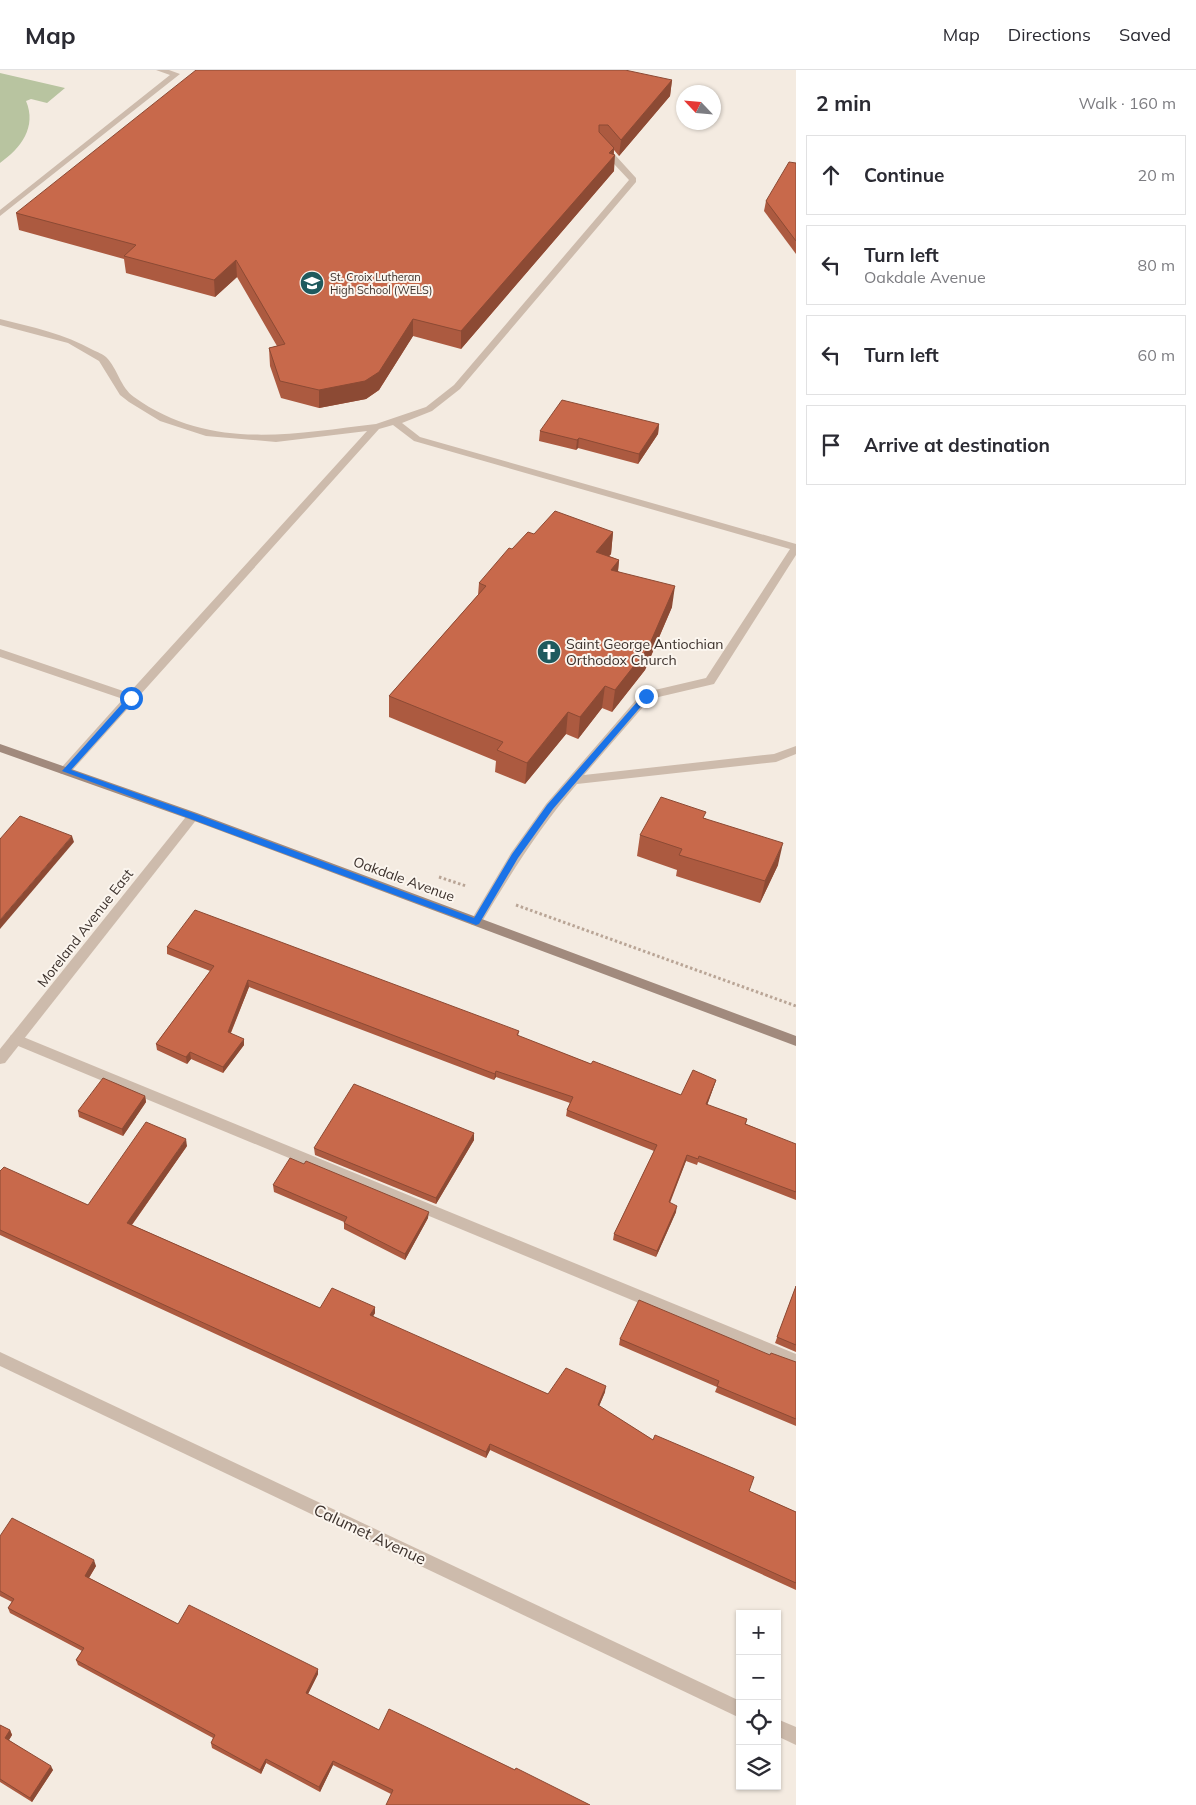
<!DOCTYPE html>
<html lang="en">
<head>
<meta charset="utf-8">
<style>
  :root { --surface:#fff; --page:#f2f2f3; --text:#2b2b33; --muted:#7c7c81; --line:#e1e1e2 }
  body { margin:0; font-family:Mulish,sans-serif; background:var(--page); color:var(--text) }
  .controls { position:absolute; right:15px; bottom:15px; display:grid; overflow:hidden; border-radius:0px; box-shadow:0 1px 4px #0004 }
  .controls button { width:45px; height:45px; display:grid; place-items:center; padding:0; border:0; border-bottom:1px solid var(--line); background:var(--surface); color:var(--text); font:25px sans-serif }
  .compass { position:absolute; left:676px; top:15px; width:45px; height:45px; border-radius:50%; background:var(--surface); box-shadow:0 1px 4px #0004; rotate:296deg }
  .stop { position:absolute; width:15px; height:15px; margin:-11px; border:4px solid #1a73e8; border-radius:50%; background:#fff }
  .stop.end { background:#1a73e8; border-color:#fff; box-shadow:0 1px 5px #0008 }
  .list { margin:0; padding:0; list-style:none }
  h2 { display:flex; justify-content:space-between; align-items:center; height:65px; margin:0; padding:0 20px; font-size:21px }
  h2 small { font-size:16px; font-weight:400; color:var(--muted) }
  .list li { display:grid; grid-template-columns:32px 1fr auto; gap:15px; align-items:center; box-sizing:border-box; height:80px; margin:0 10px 10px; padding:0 10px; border:1px solid var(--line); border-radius:0px }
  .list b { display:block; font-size:19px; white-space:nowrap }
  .list p { margin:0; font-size:16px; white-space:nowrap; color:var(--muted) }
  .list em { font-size:16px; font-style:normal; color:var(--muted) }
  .icon { flex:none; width:28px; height:28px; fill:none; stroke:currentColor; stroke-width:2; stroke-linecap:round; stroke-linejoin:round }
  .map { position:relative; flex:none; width:796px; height:1735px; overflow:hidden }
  header { display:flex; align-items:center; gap:30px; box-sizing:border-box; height:70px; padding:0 25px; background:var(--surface); border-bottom:1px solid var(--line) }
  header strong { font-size:24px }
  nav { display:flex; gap:28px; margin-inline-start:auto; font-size:18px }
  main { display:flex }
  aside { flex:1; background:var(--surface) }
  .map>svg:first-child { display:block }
  .green { fill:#b8c4a0 }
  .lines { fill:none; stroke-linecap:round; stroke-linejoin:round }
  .path { stroke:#b9a596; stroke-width:3; stroke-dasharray:2.5 2.5; stroke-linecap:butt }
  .lane { fill:#cdbbac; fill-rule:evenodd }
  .street { fill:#cdbbac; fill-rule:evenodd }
  .secondary { fill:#a18a7d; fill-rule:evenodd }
  .wall { fill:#ac5a40 }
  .shaded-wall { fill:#8c4a34 }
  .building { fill:#c8694b; stroke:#8c4a34 }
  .route { fill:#1a73e8 }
  .labels { text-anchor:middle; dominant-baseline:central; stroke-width:4; stroke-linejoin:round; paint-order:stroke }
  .far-poi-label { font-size:11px; fill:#3b302b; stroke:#fbf5ee; text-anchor:start }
  .poi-label { font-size:14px; fill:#3b302b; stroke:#fbf5ee; text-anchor:start }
  .street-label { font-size:14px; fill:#3b302b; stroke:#fbf5ee }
  .near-street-label { font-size:16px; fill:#3b302b; stroke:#fbf5ee }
</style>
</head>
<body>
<header>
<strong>Map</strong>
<nav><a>Map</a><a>Directions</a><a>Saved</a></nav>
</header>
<main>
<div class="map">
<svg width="796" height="1735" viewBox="0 0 796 1735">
  <rect width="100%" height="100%" fill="#f4ebe1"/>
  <!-- green -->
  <path class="green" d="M0,3l65,15 -18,15 -16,-4 -5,2c11,26 -5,47 -26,62z"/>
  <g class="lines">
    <!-- path -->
    <g class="path">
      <path d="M439,807l27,9"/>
      <path d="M516,835l280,101"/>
    </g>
    <!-- lane -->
    <g class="lane">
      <path d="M156,0h13l11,4 -180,142v-6l170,-135z"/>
      <path d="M600,75h6l30,33v4l-176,207 -28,22 -30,12 18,14 376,107v11l-82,129 -64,15 -66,76 190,-21 22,-8v8l-20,8 -199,22c-38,44 -67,91 -97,141h-8l-2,-3 41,-69 35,-49 96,-111 64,-15 84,-129 -376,-108 -21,-16 -14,4 -310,345h-8l-2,-3 2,-3 62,-69 -123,-42v-8l129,44 238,-262 -91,11 -70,-6 -46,-15 -31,-19 -9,-7 -21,-34 -31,-18 -68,-18v-6c32,8 65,15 93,31 4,2 10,4 13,7 12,12 14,30 28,40 75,54 157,37 242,27l50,-17 28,-22 175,-205 -29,-31z"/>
      <path d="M16,964l780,320v14l-785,-325 -2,-4 2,-4z"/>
    </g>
    <!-- street -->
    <g class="street">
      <path d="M193,742l6,4 -2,3 -192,244 -5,1v-15l189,-236z"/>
      <path d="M0,1282l740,349v17l-740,-352z"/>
      <path d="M777,1649l19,8v18l-19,-9z"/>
    </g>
    <!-- secondary -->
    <path class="secondary" d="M0,674l197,69 599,223v10l-607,-227 -189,-67z"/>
  </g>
  <!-- wall -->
  <g class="wall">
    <path d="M672,10l-2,16 -51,60 -5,-6v21l-153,178 -48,-13 -34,54 -13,9 -47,9 -38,-10 -11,-32 -1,-18 8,-2 -40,-69 -22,20 -89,-24 -2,-14 -105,-29 -3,-17z"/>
    <path d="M796,93v91l-32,-43 2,-10z"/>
    <path d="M659,354l-1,10 -20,30 -60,-16 -2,2 -37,-9 1,-10z"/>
    <path d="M613,462l-2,22 -2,2 10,4 -1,11 54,36 -27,63 -33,42 -10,-4 -24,31 -12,-5 -41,50 -30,-12 1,-11 -107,-44v-21l89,-101 1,-12 33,-34 22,-15z"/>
    <path d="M705,748l73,47 -18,38 -84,-27 1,-6 -40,-14 3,-21z"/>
    <path d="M167,877l352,84 -1,5 73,28 90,31 35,-15 -2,6 -7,19 40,14 -1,5 50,21v55l-98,-38 -1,3 -11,-4 -16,42 6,9 -20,45 -43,-17 1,-6 40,-83 -88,-35 1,-6 3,-7 -74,-26 -2,3 -245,-93 -18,46 13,12 -21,28 -32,-14 -4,5 -30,-14 -1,-6 54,-73 -43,-17z"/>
    <path d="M145,1026l1,6 -23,34 -44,-19 -1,-6z"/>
    <path d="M474,1070l-38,64 -121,-49 -1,-7z"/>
    <path d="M187,1076l-55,79 188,83 55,5 -3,4 176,77 57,-2 -6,14 54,34 96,51 47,21v78l-306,-140 -4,8 -486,-223v-64l88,34z"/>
    <path d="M273,1115l155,33 -23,42 -61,-31v-7l-70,-30z"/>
    <path d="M796,1216v66l-21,-9z"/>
    <path d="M620,1269l150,16 26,7v64l-81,-34 2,-5 -98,-42z"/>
    <path d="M0,1466l96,30 -7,12 89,46 140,50 -10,20 71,36 136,40 75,35 -199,-11 -58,-29 -13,27 -54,-29 -5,11 -49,-26 -1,-5 2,-5 -135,-73 -2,-5 6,-9 -72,-38 -2,-5 4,-6 -12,-6z"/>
    <path d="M0,1655l10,5 2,5 -3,5 44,30 -21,32 -32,-20z"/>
  </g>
  <!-- shaded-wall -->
  <g class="shaded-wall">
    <path d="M672,10l-2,16 -51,60 2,-16z"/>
    <path d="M614,78l-1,9 2,-2 -1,16 -153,178v-18z"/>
    <path d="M236,190l1,17 -22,20 -1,-17z"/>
    <path d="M413,249v17l-34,54 -13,9 -47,9v-18z"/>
    <path d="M659,354l-1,10 -20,30 1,-10z"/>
    <path d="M579,368l-1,10 -2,2 1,-10z"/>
    <path d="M613,462l-2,22 -17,19 2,-21z"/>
    <path d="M619,490l-2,22 -6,-12z"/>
    <path d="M675,516l-3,21 -27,63 -33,42 3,-22z"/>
    <path d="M605,616l-3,22 -24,31 2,-22z"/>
    <path d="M568,642l-2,22 -41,50 2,-21z"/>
    <path d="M72,766l2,6 -74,87v-9z"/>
    <path d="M783,773l-5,22 -18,38 5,-22z"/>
    <path d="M248,910l1,7 -21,52v-7z"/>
    <path d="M244,969v6l-21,28v-6z"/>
    <path d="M190,982l1,7 -4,5 -1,-7z"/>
    <path d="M496,1001v6l-2,3 1,-6z"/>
    <path d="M716,1010l-2,6 -9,25 1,-7z"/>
    <path d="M145,1026l1,6 -23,34 -1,-7z"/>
    <path d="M474,1063v7l-38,64v-6z"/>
    <path d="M186,1069l1,7 -59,84 -1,-7z"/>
    <path d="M687,1085l-1,6 -19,48 2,-7z"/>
    <path d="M677,1136l-1,6 -20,45 1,-6z"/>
    <path d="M429,1142l-1,6 -23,42v-6z"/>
    <path d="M375,1237v6l-5,9v-7z"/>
    <path d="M606,1316l-1,6 -8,19 1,-6z"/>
    <path d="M490,1374v6l-4,8v-6z"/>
    <path d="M94,1490l2,6 -9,15 -2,-5z"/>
    <path d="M318,1599v5l-12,24v-5z"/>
    <path d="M10,1660l2,5 -5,8 -2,-5z"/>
    <path d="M266,1689v4l-5,11 -1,-4z"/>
    <path d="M333,1691v4l-13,27 -1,-5z"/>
    <path d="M51,1696l2,4 -21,32 -2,-4z"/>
  </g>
  <!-- building -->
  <g class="building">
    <path d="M196,0h429l47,10 -51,60 -13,-15h-9v7l15,16 -5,5 6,2 -154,176 -48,-12 -34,53 -14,9 -46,9 -39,-9 -11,-33 16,-4 -49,-84 -22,20 -90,-24 12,-11 -120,-32z"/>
    <path d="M789,92l7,1v78l-30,-40z"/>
    <path d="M562,330l97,24 -20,30 -60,-16 -2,2 -37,-9z"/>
    <path d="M555,441l58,21 -17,20 23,8 -8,10 64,16 -27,62 -33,42 -10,-4 -25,31 -12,-5 -41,51 -30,-13 6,-8 -114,-46 97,-110 -7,-3 30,-35 3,1 16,-17 6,2z"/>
    <path d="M661,727l45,15 -3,6 80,25 -18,38 -86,-26 3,-6 -42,-14z"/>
    <path d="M20,746l52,20 -72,84v-81z"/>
    <path d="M195,840l324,121 -2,4 74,29 2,-3 88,34 12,-25 23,10 -10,24 41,15 -2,5 51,20v48l-97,-36 -1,3 -11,-4 -18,47 8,4 -20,45 -43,-17 43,-89 -90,-35 6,-13 -77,-26 -1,3 -247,-94 -20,52 16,7 -21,28 -33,-15 -4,5 -30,-13 58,-78 -47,-19z"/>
    <path d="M103,1008l42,18 -23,33 -44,-18z"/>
    <path d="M354,1014l120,49 -38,65 -122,-50z"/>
    <path d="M146,1052l40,17 -59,84 193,85 12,-20 43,19 -5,8 178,79 18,-26 40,18 -8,19 55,35 2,-5 99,42 -5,14 47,21v71l-306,-139 -4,8 -486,-222v-59l4,-4 84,38z"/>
    <path d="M290,1088l14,6 2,-3 123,51 -24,42 -61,-31 3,-6 -74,-32z"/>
    <path d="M796,1216v59l-19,-8z"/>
    <path d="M639,1230l131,55 1,-2 25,9v57l-79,-33 2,-5 -99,-42z"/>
    <path d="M12,1448l82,42 -9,16 93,48 11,-19 129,64 -12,24 73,37 10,-21 126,61 1,-2 74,37h-204l7,-15 -60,-29 -14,26 -53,-28 -6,11 -49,-27 4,-8 -139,-75 8,-12 -76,-40 6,-9 -14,-8v-55z"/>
    <path d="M0,1655l10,5 -5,8 46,28 -21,32 -30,-19z"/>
  </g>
  <!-- route -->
  <path class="route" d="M644,624l6,2 -97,113 -35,49 -39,66 -3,1 -414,-154 67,-75h5v4l-63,70 125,44 278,104 38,-64 35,-49z"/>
  <!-- icons -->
  <defs>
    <g id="school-disc" transform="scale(1.25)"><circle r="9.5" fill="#1f5a5e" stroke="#fbf5ee"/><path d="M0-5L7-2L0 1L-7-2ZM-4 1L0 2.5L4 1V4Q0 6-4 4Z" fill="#fff"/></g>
    <g id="church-disc" transform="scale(1.25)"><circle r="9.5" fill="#1f5a5e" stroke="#fbf5ee"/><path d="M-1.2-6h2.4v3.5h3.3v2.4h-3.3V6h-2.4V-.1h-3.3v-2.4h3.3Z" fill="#fff"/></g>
  </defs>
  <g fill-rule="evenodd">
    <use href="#school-disc" x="312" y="213"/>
    <use href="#church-disc" x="549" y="582"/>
  </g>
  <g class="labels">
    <!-- far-poi labels -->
    <g class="far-poi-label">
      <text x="330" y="207">St. Croix Lutheran<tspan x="330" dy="13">High School (WELS)</tspan></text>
    </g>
    <!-- poi labels -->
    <g class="poi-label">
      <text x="566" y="574">Saint George Antiochian<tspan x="566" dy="16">Orthodox Church</tspan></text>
    </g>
    <!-- street labels -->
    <g class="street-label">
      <text transform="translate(404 809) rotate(20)">Oakdale Avenue</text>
      <text transform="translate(85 858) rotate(-52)">Moreland Avenue East</text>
    </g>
    <!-- near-street labels -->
    <g class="near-street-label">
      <text transform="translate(370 1464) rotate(25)">Calumet Avenue</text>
    </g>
  </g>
</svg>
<div class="controls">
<button>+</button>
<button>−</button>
<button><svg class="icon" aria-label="locate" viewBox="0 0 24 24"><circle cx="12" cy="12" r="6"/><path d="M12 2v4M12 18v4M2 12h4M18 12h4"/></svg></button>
<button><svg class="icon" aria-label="layers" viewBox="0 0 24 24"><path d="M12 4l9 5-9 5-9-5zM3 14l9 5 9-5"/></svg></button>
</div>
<svg class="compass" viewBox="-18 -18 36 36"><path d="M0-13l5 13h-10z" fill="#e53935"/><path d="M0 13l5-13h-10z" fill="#7c7c81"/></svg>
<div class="stop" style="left:131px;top:628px"></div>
<div class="stop end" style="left:646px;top:626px"></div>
</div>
<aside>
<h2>2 min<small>Walk · 160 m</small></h2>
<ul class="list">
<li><svg class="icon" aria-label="ahead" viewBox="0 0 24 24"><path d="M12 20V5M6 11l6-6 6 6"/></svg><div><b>Continue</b></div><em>20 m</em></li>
<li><svg class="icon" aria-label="left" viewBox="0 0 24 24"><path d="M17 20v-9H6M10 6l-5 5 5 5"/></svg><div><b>Turn left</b><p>Oakdale Avenue</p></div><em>80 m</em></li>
<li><svg class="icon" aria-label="left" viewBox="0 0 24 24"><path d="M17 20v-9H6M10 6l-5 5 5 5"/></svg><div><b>Turn left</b></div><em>60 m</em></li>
<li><svg class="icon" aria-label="arrive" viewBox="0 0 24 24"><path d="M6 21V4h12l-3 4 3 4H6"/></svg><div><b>Arrive at destination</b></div></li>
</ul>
</aside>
</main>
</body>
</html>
